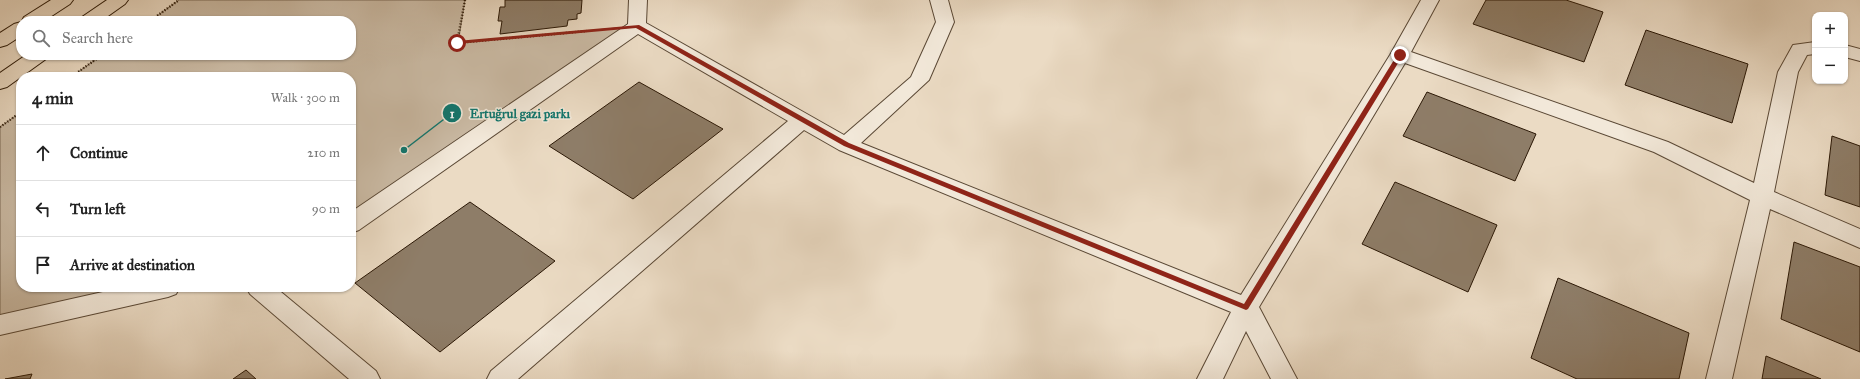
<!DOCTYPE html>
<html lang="en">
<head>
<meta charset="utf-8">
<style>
  :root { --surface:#fff; --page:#f6f6f6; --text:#222; --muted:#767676; --line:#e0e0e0 }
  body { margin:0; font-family:"IM FELL Great Primer",serif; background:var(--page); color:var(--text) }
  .controls { position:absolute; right:12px; top:12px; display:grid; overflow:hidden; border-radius:8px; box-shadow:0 1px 3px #0004 }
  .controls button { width:36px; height:36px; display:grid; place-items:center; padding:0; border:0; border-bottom:1px solid var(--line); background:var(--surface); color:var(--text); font:20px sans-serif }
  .stop { position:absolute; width:12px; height:12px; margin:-9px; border:3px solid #8f2418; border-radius:50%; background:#fff }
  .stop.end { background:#8f2418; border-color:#fff; box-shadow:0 1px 4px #0008 }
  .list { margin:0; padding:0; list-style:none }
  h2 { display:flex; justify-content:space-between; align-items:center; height:52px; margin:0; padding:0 16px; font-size:17px }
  h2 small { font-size:13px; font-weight:400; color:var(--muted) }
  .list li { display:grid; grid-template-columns:26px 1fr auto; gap:12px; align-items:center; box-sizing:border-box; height:56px; padding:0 16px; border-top:1px solid var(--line) }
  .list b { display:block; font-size:15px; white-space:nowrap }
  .list em { font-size:13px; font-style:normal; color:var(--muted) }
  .icon { flex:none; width:22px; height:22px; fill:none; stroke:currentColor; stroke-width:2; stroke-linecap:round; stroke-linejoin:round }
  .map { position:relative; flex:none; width:1860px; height:379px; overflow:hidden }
  .search { position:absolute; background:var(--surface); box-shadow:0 1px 3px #0004; left:16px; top:16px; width:340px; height:44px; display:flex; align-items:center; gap:10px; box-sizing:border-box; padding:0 14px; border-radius:16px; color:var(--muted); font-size:15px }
  .panel { position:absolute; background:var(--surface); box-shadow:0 1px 3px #0004; left:16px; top:72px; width:340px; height:220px; border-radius:16px }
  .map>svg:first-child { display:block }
  .green { fill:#cabaa4; stroke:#7a6854 }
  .building { fill:#8e7d68; stroke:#2a1705 }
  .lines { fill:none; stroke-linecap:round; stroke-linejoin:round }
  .minor-casing { stroke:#5a4835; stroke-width:2 }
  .major-casing { stroke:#2a1705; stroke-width:2 }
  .path { stroke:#2a1705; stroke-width:2.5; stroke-dasharray:1 2; stroke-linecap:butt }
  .minor { fill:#f2e8d9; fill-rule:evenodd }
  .major { fill:#ebdbc4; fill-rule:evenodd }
  .route { fill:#8f2418 }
  .leader { fill:none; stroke:#0f766e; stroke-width:1.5 }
  .callout-dot { fill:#0f766e; stroke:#f2e8d9; stroke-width:1.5 }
  .mark-label { font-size:12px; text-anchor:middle; font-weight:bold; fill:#fff }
  .callout-label { font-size:13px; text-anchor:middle; font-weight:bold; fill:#0f766e; stroke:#f2e8d9; stroke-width:3; stroke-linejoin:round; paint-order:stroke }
</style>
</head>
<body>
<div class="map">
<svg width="1860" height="379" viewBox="0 0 1860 379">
  <rect width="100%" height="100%" fill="#ebdbc4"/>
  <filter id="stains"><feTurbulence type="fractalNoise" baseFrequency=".005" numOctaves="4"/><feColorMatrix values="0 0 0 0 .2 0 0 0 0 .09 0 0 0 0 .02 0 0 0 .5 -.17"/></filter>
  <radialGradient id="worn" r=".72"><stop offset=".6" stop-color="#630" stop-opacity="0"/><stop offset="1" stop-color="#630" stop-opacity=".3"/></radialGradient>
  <!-- green -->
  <g class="green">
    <path d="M179,0h286l-7,43 179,-17 -286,198v-147h-280l31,-22h249v-34h-201z"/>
    <path d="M21,112v175h147l-168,38v-198z"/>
  </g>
  <!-- building -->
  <g class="building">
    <path d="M505,0h77l-1,13 -4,1v5l-9,1 -1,6 -67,8 2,-13h-4l2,-14h5z"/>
    <path d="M1486,0h80l37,12 -19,50 -111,-38z"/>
    <path d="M1646,30l102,34 -16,59 -107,-38z"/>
    <path d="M639,82l84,47 -90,70 -84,-53z"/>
    <path d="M1427,92l109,42 -21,47 -112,-45z"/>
    <path d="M1832,136l28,10v61l-35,-12z"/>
    <path d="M1395,182l102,43 -29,67 -106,-48z"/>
    <path d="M470,202l85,59 -115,91 -85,-69z"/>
    <path d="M1794,242l66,25v85l-79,-33z"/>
    <path d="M1558,278l131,55 -10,46h-102l-46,-21z"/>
    <path d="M1766,356l55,23h-59z"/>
    <path d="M246,370l10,9h-23z"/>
    <path d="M32,374l-2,5h-25z"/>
  </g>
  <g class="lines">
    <!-- minor casing -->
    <g class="minor-casing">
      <g id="minor">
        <path d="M629,0h18l-1,23 198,112 67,-58 25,-55 -6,-22h18l6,22 -25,58 -68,63 380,152 149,-240 31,-55h18l-28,52 257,90 86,41 24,-111 15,-27 22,-3v12l-8,1 -9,17 -24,120 86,37v19l-90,-39 -38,170h-26l44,-179 -96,-48 -249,-89 -146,244 38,72h-26l-25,-48 -23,48h-26l34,-67 -392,-162 -35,-20 -286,249h-31l4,-8 297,-250 -150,-87 -279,196 -8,3v-21l277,-188z"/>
        <path d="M1845,45l15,4v12l-15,-4z"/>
        <path d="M125,287h55l-4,7 -8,3 -168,38v-20z"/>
        <path d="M246,287h29l101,84 4,8h-31l-99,-85z"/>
      </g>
    </g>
    <!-- major casing -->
    <g class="major-casing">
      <g id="major">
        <path d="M51,0h22l-3,4 -26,17h-22l2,-4z"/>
        <path d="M107,0h21l-3,4 -24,17h-21l2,-4z"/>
        <path d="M21,22v14l-14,9 -7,2v-14l14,-9z"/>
        <path d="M26,55h23l-3,4 -39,28 -7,2v-16z"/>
      </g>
    </g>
    <!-- path -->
    <g class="path">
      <path d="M465,0l-8,43 130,-12"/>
      <path d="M150,21l29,-21"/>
      <path d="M71,77l31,-22"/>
      <path d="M0,127l21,-15"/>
    </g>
    <!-- minor -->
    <use href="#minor" class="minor"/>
    <!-- major -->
    <use href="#major" class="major"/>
  </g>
  <!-- route -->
  <path class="route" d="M639,25l210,118 395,161 153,-249 3,-2 3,2 -155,254 -2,1 -402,-164 -208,-118 -179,16 -2,-1 2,-2z"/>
  <!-- callouts -->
  <path class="leader" d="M404 150L452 113"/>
  <g class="callout-dot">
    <circle cx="404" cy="150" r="4"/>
    <circle cx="452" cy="113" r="10"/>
  </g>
  <g class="mark-label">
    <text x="452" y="118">1</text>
  </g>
  <g class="callout-label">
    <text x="520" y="118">Ertuğrul gazi parkı</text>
  </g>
  <rect width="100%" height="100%" filter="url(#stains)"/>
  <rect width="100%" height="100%" fill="url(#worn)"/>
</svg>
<div class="controls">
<button>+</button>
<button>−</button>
</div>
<div class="stop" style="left:457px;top:43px"></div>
<div class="stop end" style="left:1400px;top:55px"></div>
<div class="search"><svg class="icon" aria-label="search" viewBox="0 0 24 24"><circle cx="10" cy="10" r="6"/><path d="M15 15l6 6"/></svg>Search here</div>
<section class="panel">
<h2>4 min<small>Walk · 300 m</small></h2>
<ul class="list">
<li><svg class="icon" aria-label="ahead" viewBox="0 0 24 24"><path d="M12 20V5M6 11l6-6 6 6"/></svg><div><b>Continue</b></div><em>210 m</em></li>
<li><svg class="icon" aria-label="left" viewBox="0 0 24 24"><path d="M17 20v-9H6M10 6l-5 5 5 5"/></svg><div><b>Turn left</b></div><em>90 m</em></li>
<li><svg class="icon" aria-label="arrive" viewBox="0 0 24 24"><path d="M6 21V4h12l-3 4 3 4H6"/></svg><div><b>Arrive at destination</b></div></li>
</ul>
</section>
</div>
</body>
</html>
